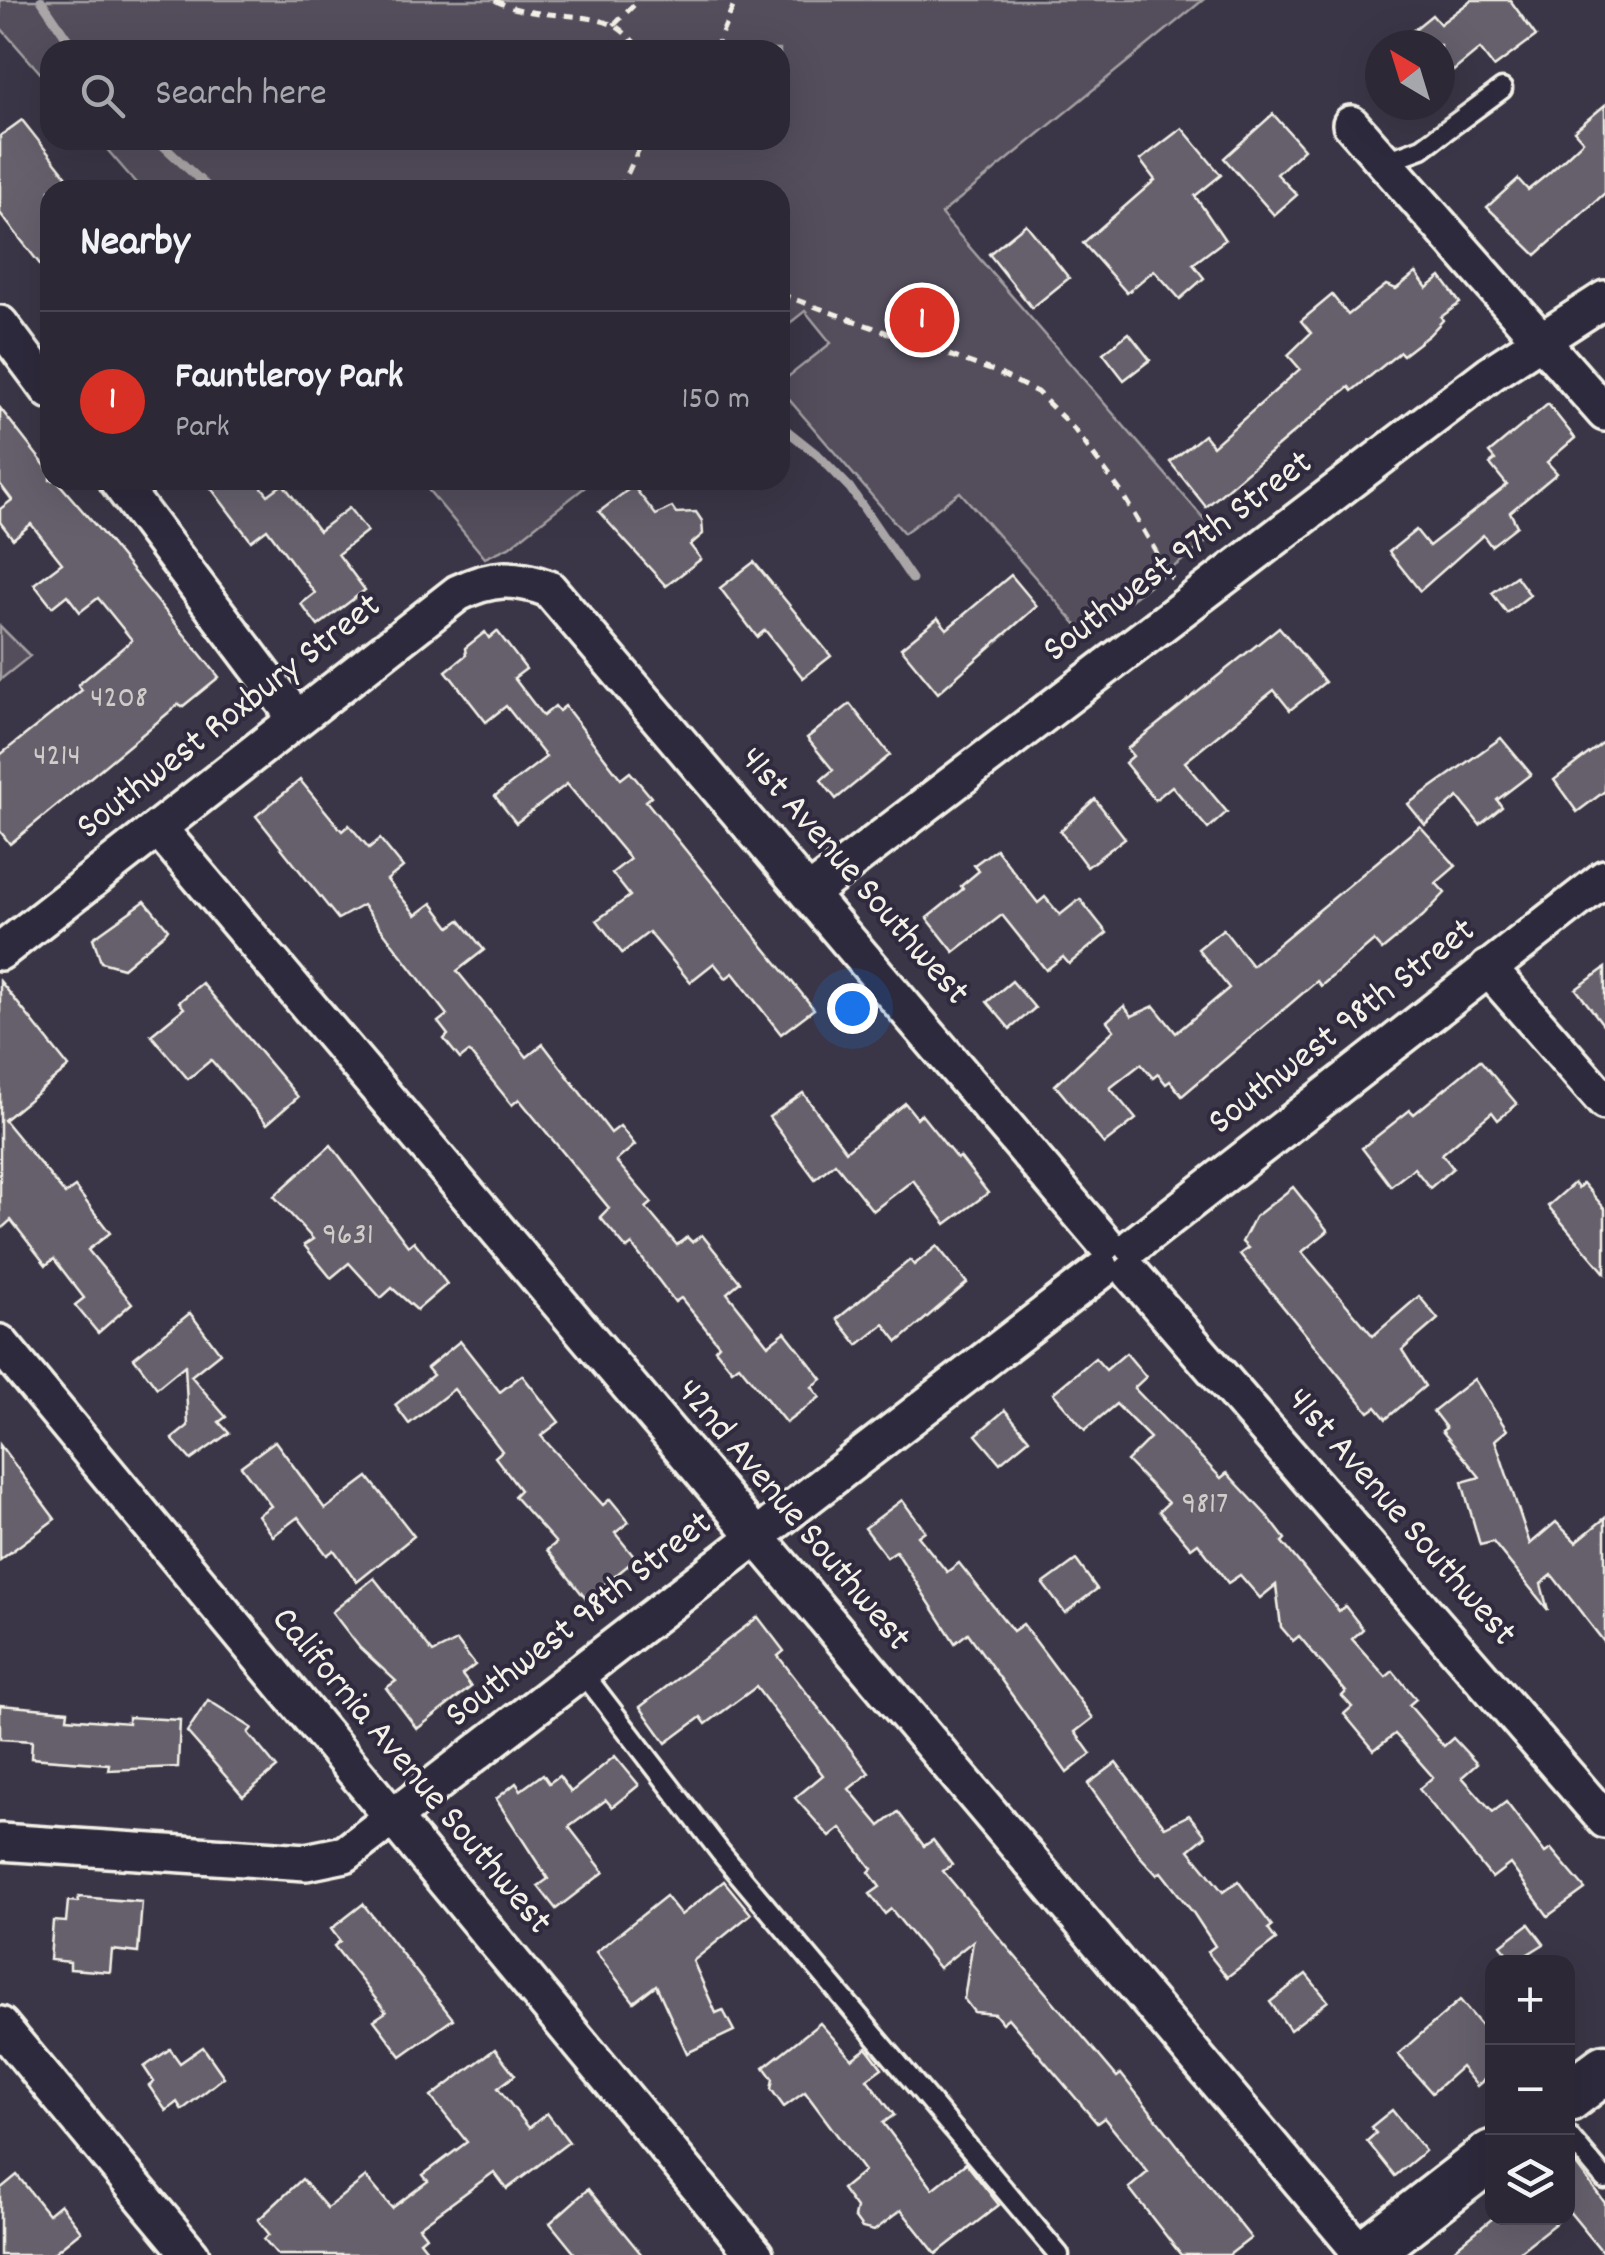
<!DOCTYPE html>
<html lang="en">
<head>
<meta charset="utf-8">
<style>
  :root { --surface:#2c2835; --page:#34303d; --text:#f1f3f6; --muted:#a6a6ad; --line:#484450; --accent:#d93025 }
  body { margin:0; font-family:Dekko,sans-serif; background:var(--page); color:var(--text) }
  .controls { position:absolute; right:30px; bottom:30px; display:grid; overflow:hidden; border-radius:20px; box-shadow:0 10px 40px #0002 }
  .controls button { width:90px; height:90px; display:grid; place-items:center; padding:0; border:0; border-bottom:2px solid var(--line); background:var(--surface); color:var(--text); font:50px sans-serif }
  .compass { position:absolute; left:1365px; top:30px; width:90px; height:90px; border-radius:50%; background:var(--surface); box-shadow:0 10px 40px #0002; rotate:322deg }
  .you { position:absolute; left:852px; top:1008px; width:35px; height:35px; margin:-25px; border:8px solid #fff; border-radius:50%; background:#1a73e8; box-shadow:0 0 0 15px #1a73e833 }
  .badge { display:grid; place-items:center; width:65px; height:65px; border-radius:50%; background:var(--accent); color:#fff; font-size:32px; font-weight:700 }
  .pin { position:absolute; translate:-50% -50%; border:5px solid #fff; box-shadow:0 2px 10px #0006 }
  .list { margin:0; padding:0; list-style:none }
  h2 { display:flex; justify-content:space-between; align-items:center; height:130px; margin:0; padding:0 40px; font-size:42px }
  h2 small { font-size:32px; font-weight:400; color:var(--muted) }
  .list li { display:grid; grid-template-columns:65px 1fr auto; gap:30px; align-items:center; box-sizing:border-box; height:180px; padding:0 40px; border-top:2px solid var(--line) }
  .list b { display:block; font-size:38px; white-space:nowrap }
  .list p { margin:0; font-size:32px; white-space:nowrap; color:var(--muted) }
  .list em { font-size:32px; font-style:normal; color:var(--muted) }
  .icon { flex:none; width:55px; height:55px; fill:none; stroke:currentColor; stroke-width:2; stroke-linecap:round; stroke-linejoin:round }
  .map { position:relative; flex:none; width:1605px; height:2255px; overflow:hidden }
  .search { position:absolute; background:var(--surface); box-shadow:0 10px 40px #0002; left:40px; top:40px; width:750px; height:110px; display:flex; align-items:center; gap:25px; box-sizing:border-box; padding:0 35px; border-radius:30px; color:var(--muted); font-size:38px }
  .panel { position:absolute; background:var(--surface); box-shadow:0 10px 40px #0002; left:40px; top:180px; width:750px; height:310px; border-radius:30px }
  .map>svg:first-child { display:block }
  .green { fill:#534e5c; stroke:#a4a0a2; stroke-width:2.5 }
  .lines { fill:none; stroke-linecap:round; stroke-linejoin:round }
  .stream { stroke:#aaa6a7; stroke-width:9 }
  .building { fill:#65616c; stroke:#f4f1e8; stroke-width:2.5 }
  .lane-casing { stroke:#f4f1e8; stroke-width:25 }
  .street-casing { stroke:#f4f1e8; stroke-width:42 }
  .secondary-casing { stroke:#f4f1e8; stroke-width:55 }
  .path { stroke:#f4f1e8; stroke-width:5; stroke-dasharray:10 8; stroke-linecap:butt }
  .lane { stroke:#2f2a3d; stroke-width:18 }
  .street { stroke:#2f2a3d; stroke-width:35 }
  .secondary { stroke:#2f2a3d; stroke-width:48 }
  .labels { text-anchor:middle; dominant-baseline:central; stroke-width:8; stroke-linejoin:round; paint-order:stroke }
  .number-label { font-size:32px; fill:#d0cdc9 }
  .street-label { font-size:38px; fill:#f4f1e8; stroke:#2f2a3d }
</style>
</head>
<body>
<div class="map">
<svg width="1605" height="2255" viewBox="0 0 1605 2255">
  <rect width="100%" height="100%" fill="#3b3647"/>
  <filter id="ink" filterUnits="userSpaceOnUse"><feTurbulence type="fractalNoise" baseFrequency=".01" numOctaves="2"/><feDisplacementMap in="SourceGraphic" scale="20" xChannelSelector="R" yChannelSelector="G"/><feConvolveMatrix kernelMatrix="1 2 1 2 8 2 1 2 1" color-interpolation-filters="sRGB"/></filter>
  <g filter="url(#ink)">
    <!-- green -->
    <g class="green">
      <path d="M0,0h1203l-262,214 276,320 -132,100 -125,-142 -56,41 -124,-144v-6l51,-40 -26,-32 -25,20v-141h-638l-43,-50h681v-90h-730v34l-50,-57z"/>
      <path d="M420,480h174l-85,67 -24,11z"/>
      <path d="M0,626l30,30 -30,24z"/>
    </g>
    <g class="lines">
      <!-- stream -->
      <g class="stream">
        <path d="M41,0l34,50"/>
        <path d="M157,140l54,50"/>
        <path d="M780,425l39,31 31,32 62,91"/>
      </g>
    </g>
    <!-- building -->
    <g class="building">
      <path d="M1472,0h38l26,36 -42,31 -14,-18 -40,33v-37h-45l37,-30 8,9z"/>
      <path d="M1605,105v88l-69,62 -49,-48 31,-28 10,11 21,-17 34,-32 -9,-10z"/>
      <path d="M1273,114l31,35 -27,25 20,21 -23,20 -50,-57z"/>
      <path d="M22,120l49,62 -11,8h-10v87l-50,-64v-77z"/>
      <path d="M1182,128l39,47 -26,21 30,44 -32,24 11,14 -24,21 -26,-29 -27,23 -44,-50 72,-63 -15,-20z"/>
      <path d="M1026,224l43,54 -37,30 -43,-54z"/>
      <path d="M1416,273l11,15 14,-11 19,26 -19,14 2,3 -14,15 -26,20 -3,-3 -48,39 -3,-4 -17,13 -126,107 -36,-45 34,-27 9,11 87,-77 -12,-14 23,-22 -10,-12 31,-26 16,20 38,-30 10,4z"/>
      <path d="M1129,333l21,27 -26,20 -21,-27z"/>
      <path d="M1548,404l27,34 -28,24 10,11 -47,39 7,14 -26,20 -8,-11 -63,56 -31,-39 27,-22 13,16 78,-61 -17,-21 5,-4 -6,-7z"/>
      <path d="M0,408l50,64v8h6l45,52 118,145 -37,30 -3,-3 -169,140 -10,-13v-76l82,-65 -4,-5 54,-45 -34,-42 -18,14 -13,-17 -15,12 -18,-23 28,-21 -31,-39 -18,15 -13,-17v-13l12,-9 -12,-16z"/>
      <path d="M205,480h51l12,15 15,-11 36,47 30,-23 18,23 -29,23 27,36 -47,36 -17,-22 14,-11 -48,-64 -16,12z"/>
      <path d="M633,486l23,29 16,-8 4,6 20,-1 6,9 1,13 -13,11 11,14 -35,27 -67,-74z"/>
      <path d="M754,562l77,94 -28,22 -38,-48 -8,7 -37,-49z"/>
      <path d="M1011,575l26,31 -99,87 -37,-45 37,-30 9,11z"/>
      <path d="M1516,576l14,19 -23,18 -15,-20z"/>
      <path d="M1279,627l46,55 -35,28 -16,-20 -89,72 42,50 -19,17 -36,-43 -17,14 -30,-37 8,-7 -6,-7z"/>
      <path d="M497,631l29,38 -12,9 29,38 12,-10 4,5 6,-5 56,73 9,-7 21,25 -5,4 168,208 -33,25 -48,-61 -7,5 -12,-15 -24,19 -41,-50 -27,21 -25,-33 33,-24 -18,-23 18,-14 -63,-75 -51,39 -21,-27 51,-39 -40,-51 -20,16 -40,-51 20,-16 -1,-7 20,-16 4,6z"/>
      <path d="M850,704l40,51 -54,44 -15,-19 12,-10 -26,-32z"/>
      <path d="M1501,738l30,36 -34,26 5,7 -22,18 -22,-28 -33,28 -17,-21z"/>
      <path d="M1605,741v50l-28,21 -23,-32z"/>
      <path d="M300,780l42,51 7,-6 20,23 11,-9 23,28 -16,13 29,35 16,-12 18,24 10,-7 24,30 -27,21 70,86 16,-13 68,89 9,-7 15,19 -19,16 36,42 -6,5 31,37 10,-8 5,5 10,-7 38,47 -13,11 41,52 17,-13 37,47 -10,8 8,10 -34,26 -47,-58 -7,5 -17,-21 4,-4 -38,-47 -6,4 -43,-57 -5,4 -27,-32 9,-9 -90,-109 -7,6 -43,-53 -9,7 -16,-20 4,-4 -10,-13 9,-7 -84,-110 -25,14 -82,-103z"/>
      <path d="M1095,799l30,39 -38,29 -27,-36z"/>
      <path d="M1420,826l36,40 -20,17 9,10 -22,23 -41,34 -8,-9 -53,45 -4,-5 -135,115 -12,-15 -4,3 -8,-10 -5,4 -12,-14 -31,24 26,31 -32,25 -49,-59 59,-55 -7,-9 17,-15 8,10 22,-10 22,27 53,-45 -31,-39 25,-20 29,37z"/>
      <path d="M996,849l42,54 7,-6 15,18 20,-16 27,34 -38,31 -6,-7 -17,13 -44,-55 -48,37 -27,-34 36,-29 -2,-3 18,-15 -5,-6z"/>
      <path d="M145,901l23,28 -3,4 -42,35 -22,-6 -8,-24z"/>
      <path d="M1605,968v59l-29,-38z"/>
      <path d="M0,981l69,86 -65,53 61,74 10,-7 35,46 -22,17 44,53 -34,30 -23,-28 9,-7 -30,-39 -8,6 -35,-45 -11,10z"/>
      <path d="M1012,981l23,27 -25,21 -23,-27z"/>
      <path d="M202,983l96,114 -31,27 -56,-64 -23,19 -37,-44 33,-27 -5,-6z"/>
      <path d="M1480,1060l37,44 -19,16 -6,-8 -50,42 11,14 -23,20 -16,-20 -23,18 -29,-38 48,-38 4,4z"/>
      <path d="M803,1093l43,58 59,-48 12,15 4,-4 36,45 3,-2 28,36 -42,31 -33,-44 -40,31 -38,-48 -20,16 -46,-62z"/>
      <path d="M331,1145l77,101 6,-5 33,43 -30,26 -25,-22 -11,10 -32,-35 -18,15 -27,-33 9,-6 -39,-43z"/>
      <path d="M1574,1183l4,5 5,-5 22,26v64l-57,-67z"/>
      <path d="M1293,1187l35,44 -26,21 71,84 46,-40 19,23 -36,31 23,36 -39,33 -10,-12 -7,5 -129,-158 8,-6 -6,-6 13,-25z"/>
      <path d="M937,1246l30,37 -69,59 -14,-18 -26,21 -21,-26 73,-59 4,5z"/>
      <path d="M190,1313l30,40 -29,23 35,41 -7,5 10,11 -38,27 -19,-21 16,-13 -3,-61 -28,23 -23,-30z"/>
      <path d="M460,1341l40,51 22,-17 37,47 -18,14 62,69 7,-6 19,23 -14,11 21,26 -50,40 -39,-49 9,-7 -42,-47 6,-6 -25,-33 7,-6 -48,-62 -45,35 -14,-19 38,-30 -6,-7z"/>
      <path d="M1126,1353l20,24 -12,11 87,90 6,-5 42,45 16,21 -3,3 57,69 6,-5 18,23 -11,10 34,38 7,-6 23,28 -7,6 35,41 9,-8 24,26 -15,13 31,35 13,-10 39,51 6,-4 34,40 -37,27 -38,-52 -18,14 -73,-89 14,-12 -38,-43 -21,16 -30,-36 8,-7 -10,-11 4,-4 -47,-56 -6,5 -12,-14 -5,-42 -16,13 -20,-23 -12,8 -30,-40 -7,5 -32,-37 9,-8 -41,-42 23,-23 -34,-34 -31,26 -32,-37 42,-35 11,12z"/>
      <path d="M1474,1379l33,51 -12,10 35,104 26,-22 20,20 29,-24v125l-53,-68 -11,9 7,26 -55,-68 -13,3 -18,-63 18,-5 -38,-46 4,-3 -13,-17z"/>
      <path d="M1005,1410l24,29 -29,24 -24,-28z"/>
      <path d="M275,1441l50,68 43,-32 46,59 -57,46 -23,-32 -7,5 -29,-38 -25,19 -15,-21 13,-9 -30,-40z"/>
      <path d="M0,1445l55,74 -55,41z"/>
      <path d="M902,1500l23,31 -7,5 29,36 12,-9 54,68 10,-7 70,94 -18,14 16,22 -24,19 -99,-140 -13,10 -59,-92 -9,6 -22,-29z"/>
      <path d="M1076,1560l21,29 -32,24 -22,-29z"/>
      <path d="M374,1578l59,75 24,-12 18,24 -13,10 9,12 -54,42 -31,-41 10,-7 -36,-33 -28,-36z"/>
      <path d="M758,1617l26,34 -6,5 91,117 -20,16 31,37 18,-14 26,34 9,-6 19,25 -9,6 174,206 4,-3 130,164 -22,17h-48l-52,-67 19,-16 -44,-54 -7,5 -89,-105 -6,5 -7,-9 -21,-2 -10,-13 9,-58 -34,27 -48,-59 -6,5 -15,-20 10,-7 -11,-15 3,-3 -31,-41 -11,9 -35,-39 28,-23 -67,-88 -50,37 -5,-7 -35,26 -26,-36z"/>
      <path d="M208,1700l44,28 -4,5 29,35 -34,28 -56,-64z"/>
      <path d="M0,1705l68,6 -1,7 61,5v-6l52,3 -2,47 -70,3 1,-6 -78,-6 1,-17 -32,-2z"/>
      <path d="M615,1756l24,29 -27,22 -6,-7 -37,27 35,45 -48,37 -18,-23 10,-7 -52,-80 20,-16 5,7 22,-16 6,9 10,-7 12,16z"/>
      <path d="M1116,1763l49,64 24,-12 17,21 -17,14 34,42 15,-11 34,45 -4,3 8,11 -49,37 -20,-25 8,-6 -21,-32 -33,-42 -4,3 -18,-20 -51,-71z"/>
      <path d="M724,1881l27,33 -58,47 23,52 7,-3 11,21 -47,22 -31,-68 -22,17 -38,-50 70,-56 15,19z"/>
      <path d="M79,1897l63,5 -4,51 -26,-3 -2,22 -40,-3v-7l-20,-2 3,-39 13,1 2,-21 10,1z"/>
      <path d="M363,1904l90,115 -52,37 -27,-36 12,-8 -52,-66 6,-5 -9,-12z"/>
      <path d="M1529,1924l15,20 -29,18 -14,-17z"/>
      <path d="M1306,1974l22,27 -38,29 -20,-28z"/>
      <path d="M1460,2000l32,38v35l-15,13 -16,-19 -29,26 -34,-39z"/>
      <path d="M820,2023l32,36 15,-11 15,20 -15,11 27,36 -11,8 50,66 33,-26 33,42 -63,49 -35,-44 -27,21 -12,-3 -8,-11 2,-9 -14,-19 22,-18 -59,-79 -21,15 -13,-18 2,-10 -9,-12z"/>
      <path d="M203,2047l21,30 -42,33 -5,-8 -11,9 -17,-25 5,-4 -10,-15 26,-18 10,14z"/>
      <path d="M495,2049l20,26 -17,13 31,40 18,-15 22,29 -62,47 -13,-17 -75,55 7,9 -6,5 11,14h-153l-14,-16 5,-5 -11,-14 44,-41 25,29 39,-31 26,31 36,-27 -5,-6 44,-33 -36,-45z"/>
      <path d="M1392,2110l33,41 -30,25 -28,-35 9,-8 -5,-6z"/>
      <path d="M1568,2154l37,49v52l-37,-45z"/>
      <path d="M17,2175l31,39 12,-10 21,27 -30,24h-51v-66z"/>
      <path d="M588,2189l54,66h-66l-26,-32z"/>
      <path d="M1493,2218h69l-47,37h-68z"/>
    </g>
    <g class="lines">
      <!-- lane casing -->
      <g class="lane-casing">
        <g id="lane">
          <path d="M1384,162l38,-14 80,-59"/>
          <path d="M583,1673l138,180 338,402"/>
          <path d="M1568,2135l37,44"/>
        </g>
      </g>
      <!-- street casing -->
      <g class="street-casing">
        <g id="street">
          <path d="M1351,124l254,289"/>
          <path d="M0,324l50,67"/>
          <path d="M117,480l179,238"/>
          <path d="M159,829l1204,1426"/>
          <path d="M811,892l680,-519 114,-74"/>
          <path d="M0,952l458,-359c33,-16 56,-17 91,-4l556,654"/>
          <path d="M1488,968l117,134"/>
          <path d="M1133,1246l472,-368"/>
          <path d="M1131,1273l474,547"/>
          <path d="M0,1343l755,912"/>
          <path d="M0,1842l306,20 39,-8 757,-584"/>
          <path d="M0,2025l191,230"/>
        </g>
      </g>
      <!-- secondary casing -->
      <g class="secondary-casing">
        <g id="secondary">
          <path d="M1568,2097l37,-28"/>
          <path d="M1363,2255l129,-100"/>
        </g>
      </g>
      <!-- path -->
      <g class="path">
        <path d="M495,0c34,20 79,10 116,24 11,4 22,18 31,26"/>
        <path d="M614,25l25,-25"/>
        <path d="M715,50l21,-50"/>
        <path d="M620,190l23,-50"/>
        <path d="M780,294l216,78 41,20 37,37 47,63 51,87"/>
      </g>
      <!-- lane -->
      <use href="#lane" class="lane"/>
      <!-- street -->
      <use href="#street" class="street"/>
      <!-- secondary -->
      <use href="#secondary" class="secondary"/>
    </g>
  </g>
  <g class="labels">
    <!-- number labels -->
    <g class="number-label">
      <text x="119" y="700">4208</text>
      <text x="57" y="758">4214</text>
      <text x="348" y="1237">9631</text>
      <text x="1205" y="1506">9817</text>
    </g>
    <!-- street labels -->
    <g class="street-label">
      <text transform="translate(1179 558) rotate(-37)">Southwest 97th Street</text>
      <text transform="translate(230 718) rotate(-38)">Southwest Roxbury Street</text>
      <text transform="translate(853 877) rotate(49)">41st Avenue Southwest</text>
      <text transform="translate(1343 1028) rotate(-38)">Southwest 98th Street</text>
      <text transform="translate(792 1516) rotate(50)">42nd Avenue Southwest</text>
      <text transform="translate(1400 1518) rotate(49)">41st Avenue Southwest</text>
      <text transform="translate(580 1621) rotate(-38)">Southwest 98th Street</text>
      <text transform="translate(410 1772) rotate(50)">California Avenue Southwest</text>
    </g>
  </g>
</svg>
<div class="controls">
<button>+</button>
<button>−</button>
<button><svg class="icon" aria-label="layers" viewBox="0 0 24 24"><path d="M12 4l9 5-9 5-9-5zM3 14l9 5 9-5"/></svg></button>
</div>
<svg class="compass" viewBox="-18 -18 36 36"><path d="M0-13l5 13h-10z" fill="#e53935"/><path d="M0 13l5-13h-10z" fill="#a6a6ad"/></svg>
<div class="you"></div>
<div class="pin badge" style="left:922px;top:320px">1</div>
<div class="search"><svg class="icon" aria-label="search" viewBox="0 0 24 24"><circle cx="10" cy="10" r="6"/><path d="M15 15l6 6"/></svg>Search here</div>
<section class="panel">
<h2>Nearby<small></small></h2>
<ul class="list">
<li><span class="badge">1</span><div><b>Fauntleroy Park</b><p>Park</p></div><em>150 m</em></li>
</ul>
</section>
</div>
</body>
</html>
